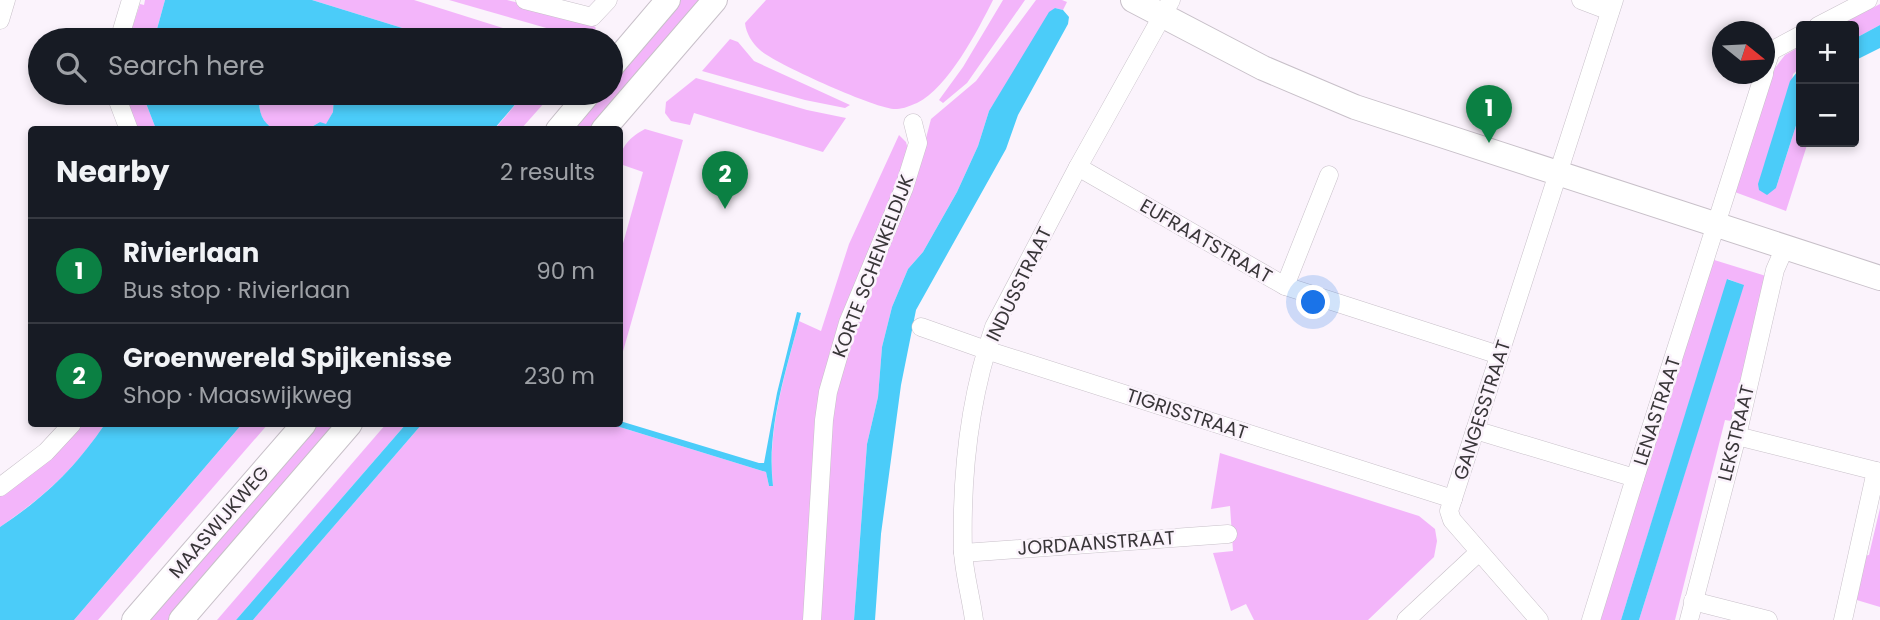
<!DOCTYPE html>
<html lang="en">
<head>
<meta charset="utf-8">
<style>
  :root { --surface:#171b24; --page:#242831; --text:#f1f3f6; --muted:#9ea1a6; --line:#363941; --accent:#0b8043 }
  body { margin:0; font-family:Poppins,sans-serif; background:var(--page); color:var(--text) }
  .controls { position:absolute; right:21px; top:21px; display:grid; overflow:hidden; border-radius:7px; box-shadow:0 4px 10px #0003 }
  .controls button { width:63px; height:63px; display:grid; place-items:center; padding:0; border:0; border-bottom:2px solid var(--line); background:var(--surface); color:var(--text); font:35px sans-serif }
  .compass { position:absolute; left:1712px; top:21px; width:63px; height:63px; border-radius:50%; background:var(--surface); box-shadow:0 4px 10px #0003; rotate:108deg }
  .you { position:absolute; left:1314px; top:303px; width:24px; height:24px; margin:-18px; border:5px solid #fff; border-radius:50%; background:#1a73e8; box-shadow:0 0 0 10px #1a73e833 }
  .badge { display:grid; place-items:center; width:46px; height:46px; border-radius:50%; background:var(--accent); color:#fff; font-size:23px; font-weight:700 }
  .pin { position:absolute; translate:-50% -58px; filter:drop-shadow(0 2px 4px #0008) }
  .pin::after { content:''; position:absolute; top:37px; width:24px; height:21px; background:inherit; clip-path:polygon(0 0,100% 0,50% 100%) }
  .list { margin:0; padding:0; list-style:none }
  h2 { display:flex; justify-content:space-between; align-items:center; height:91px; margin:0; padding:0 28px; font-size:30px }
  h2 small { font-size:23px; font-weight:400; color:var(--muted) }
  .list li { display:grid; grid-template-columns:46px 1fr auto; gap:21px; align-items:center; box-sizing:border-box; height:105px; padding:0 28px; border-top:2px solid var(--line) }
  .list b { display:block; font-size:26px; white-space:nowrap }
  .list p { margin:0; font-size:23px; white-space:nowrap; color:var(--muted) }
  .list em { font-size:23px; font-style:normal; color:var(--muted) }
  .icon { flex:none; width:38px; height:38px; fill:none; stroke:currentColor; stroke-width:2; stroke-linecap:round; stroke-linejoin:round }
  .map { position:relative; flex:none; width:1880px; height:620px; overflow:hidden }
  .search { position:absolute; background:var(--surface); box-shadow:0 4px 10px #0003; left:28px; top:28px; width:595px; height:77px; display:flex; align-items:center; gap:18px; box-sizing:border-box; padding:0 24px; border-radius:38px; color:var(--muted); font-size:26px }
  .panel { position:absolute; background:var(--surface); box-shadow:0 4px 10px #0003; left:28px; top:126px; width:595px; height:301px; border-radius:7px }
  .map>svg:first-child { display:block }
  .green { fill:#f3b5fa }
  .water { fill:#4bccf9 }
  .lines { fill:none; stroke-linecap:round; stroke-linejoin:round }
  .street-casing { stroke:#c8c0c9; stroke-width:19 }
  .secondary-casing { stroke:#c8c0c9; stroke-width:26 }
  .street { stroke:#fff; stroke-width:18 }
  .secondary { stroke:#fff; stroke-width:24 }
  .labels { text-anchor:middle; dominant-baseline:central; stroke-width:5; stroke-linejoin:round; paint-order:stroke }
  .street-label { font-size:19px; fill:#393639; stroke:#fbf3fc }
</style>
</head>
<body>
<div class="map">
<svg width="1880" height="620" viewBox="0 0 1880 620">
  <rect width="100%" height="100%" fill="#fbf3fc"/>
  <!-- green -->
  <g class="green">
    <path d="M145,0h20l-11,40h-26l12,-36 4,1z"/>
    <path d="M312,0h102l127,40h-100z"/>
    <path d="M449,0h58l80,20 9,8 -8,12z"/>
    <path d="M680,0h21l-111,129 -21,1 32,-37h10v-12z"/>
    <path d="M766,0h227c-15,30 -45,88 -76,103 -5,2 -14,6 -20,6 -17,2 -123,-46 -137,-59 -8,-7 -14,-17 -15,-27z"/>
    <path d="M1003,0h22l-58,83 -24,20 -4,-3 24,-33z"/>
    <path d="M1036,0h26l5,2 -4,8 -8,-2 -66,103 -11,35 -21,46 -34,60 -15,17 -16,38 -10,40 -4,50 -11,47 -13,176h-36l8,-159 13,-97 80,-199 12,-46 45,-38z"/>
    <path d="M1880,4v21l-26,14v-13h-16z"/>
    <path d="M730,39l8,3 16,19 96,44 -5,3 -40,-8 -103,-29z"/>
    <path d="M1801,46v21l-8,7 -17,114 25,-78v32h7l-22,69 -54,-20 43,-123 10,-13z"/>
    <path d="M696,78l111,32 39,8 -23,34 -129,-39 -4,12 -19,-4 -6,-8 1,-11z"/>
    <path d="M119,93h23l14,36h-23z"/>
    <path d="M259,93h75l-1,19 -7,13 -6,-3 -12,7h-34c-14,-7 -16,-22 -15,-36z"/>
    <path d="M525,93h28l-32,36 -27,1z"/>
    <path d="M645,129l38,11 -63,222v-108l23,-82 -23,-8c-1,-16 10,-27 25,-35z"/>
    <path d="M899,135l7,7 3,11 -71,176 -30,291h-555l169,-196h188l156,48 3,14h4c-6,-56 12,-111 26,-165l22,10 28,-87z"/>
    <path d="M1711,259l55,17 -35,145 -6,-1 -50,200h-36l104,-335 -15,-6 -107,341h-25z"/>
    <path d="M78,424h27c-31,46 -59,71 -105,103v-32z"/>
    <path d="M242,424h26l-170,196h-24z"/>
    <path d="M316,424h21l-169,196h-21z"/>
    <path d="M386,424h20l-170,196h-19z"/>
    <path d="M1220,453l199,63 16,13 2,12 -3,16 -66,63h-114l-8,-16 -15,7 -18,-58 20,-2 -3,-45 -19,3z"/>
    <path d="M1880,508v99l-30,-9 11,-42 8,-1z"/>
  </g>
  <!-- water -->
  <g class="water">
    <path d="M165,0h147l129,40h-287z"/>
    <path d="M1055,8l8,2 6,7 -1,7 -50,91 -12,34 -90,161 -15,75 -20,149 -6,86h-21l13,-176 11,-47 4,-50 10,-40 16,-38 15,-17 34,-60 21,-46 11,-35 60,-99z"/>
    <path d="M1880,25v23l-26,13v-22z"/>
    <path d="M1801,67v43l-25,78 -9,7 -8,-5 -1,-6 32,-103z"/>
    <path d="M142,93h117c-1,14 1,29 15,36h-118z"/>
    <path d="M334,93h191l-31,36h-186l12,-7 6,2 7,-12z"/>
    <path d="M1727,279l17,6 -105,335h-18z"/>
    <path d="M797,312l4,1c-14,56 -35,114 -28,173h-4l-3,-14 -156,-48h10v-3l139,42h5l13,-70z"/>
    <path d="M105,424h137l-168,196h-74v-93c45,-30 75,-59 105,-103z"/>
    <path d="M406,424h16l-169,196h-17z"/>
  </g>
  <g class="lines">
    <!-- street casing -->
    <g class="street-casing">
      <g id="street">
        <path d="M525,0l67,17 16,-17"/>
        <path d="M1581,0l29,11"/>
        <path d="M0,20l6,-20"/>
        <path d="M1818,26l50,-26"/>
        <path d="M119,40l12,-40"/>
        <path d="M1764,71l7,-20 30,-16"/>
        <path d="M115,93l14,37"/>
        <path d="M1078,167l207,119 214,69"/>
        <path d="M1285,286l44,-111"/>
        <path d="M921,327l65,23 467,149"/>
        <path d="M1475,430l160,48 129,-404"/>
        <path d="M1737,436l143,36"/>
        <path d="M0,487l46,-35 26,-28"/>
        <path d="M963,553l265,-19"/>
        <path d="M1693,601l75,19"/>
        <path d="M812,620l12,-200 4,-28 20,-69 56,-135 14,-45 -5,-20"/>
        <path d="M974,620c-3,-23 -10,-47 -11,-69 -2,-77 6,-152 31,-224l84,-160 93,-167"/>
        <path d="M1406,620l73,-68"/>
        <path d="M1539,620l-87,-100 -3,-9 165,-511"/>
        <path d="M1591,620l44,-142"/>
        <path d="M1689,620l48,-184 38,-166 10,-23"/>
        <path d="M1843,620l33,-149"/>
      </g>
    </g>
    <!-- secondary casing -->
    <g class="secondary-casing">
      <g id="secondary">
        <path d="M1133,0l130,68 92,39 525,171"/>
        <path d="M611,67l57,-67"/>
        <path d="M558,130l31,-37"/>
        <path d="M603,130l112,-130"/>
        <path d="M134,620l170,-196"/>
        <path d="M181,620l169,-196"/>
      </g>
    </g>
    <!-- street -->
    <use href="#street" class="street"/>
    <!-- secondary -->
    <use href="#secondary" class="secondary"/>
  </g>
  <g class="labels">
    <!-- street labels -->
    <g class="street-label">
      <text transform="translate(1206 241) rotate(30)">EUFRAATSTRAAT</text>
      <text transform="translate(873 266) rotate(-69)">KORTE SCHENKELDIJK</text>
      <text transform="translate(1019 284) rotate(-64)">INDUSSTRAAT</text>
      <text transform="translate(1482 410) rotate(-72)">GANGESSTRAAT</text>
      <text transform="translate(1657 411) rotate(-72)">LENASTRAAT</text>
      <text transform="translate(1187 414) rotate(18)">TIGRISSTRAAT</text>
      <text transform="translate(1736 433) rotate(-76)">LEKSTRAAT</text>
      <text transform="translate(219 522) rotate(-49)">MAASWIJKWEG</text>
      <text transform="translate(1096 543) rotate(-4)">JORDAANSTRAAT</text>
    </g>
  </g>
</svg>
<div class="controls">
<button>+</button>
<button>−</button>
</div>
<svg class="compass" viewBox="-18 -18 36 36"><path d="M0-13l5 13h-10z" fill="#e53935"/><path d="M0 13l5-13h-10z" fill="#9ea1a6"/></svg>
<div class="you"></div>
<div class="pin badge" style="left:1489px;top:143px">1</div>
<div class="pin badge" style="left:725px;top:209px">2</div>
<div class="search"><svg class="icon" aria-label="search" viewBox="0 0 24 24"><circle cx="10" cy="10" r="6"/><path d="M15 15l6 6"/></svg>Search here</div>
<section class="panel">
<h2>Nearby<small>2 results</small></h2>
<ul class="list">
<li><span class="badge">1</span><div><b>Rivierlaan</b><p>Bus stop · Rivierlaan</p></div><em>90 m</em></li>
<li><span class="badge">2</span><div><b>Groenwereld Spijkenisse</b><p>Shop · Maaswijkweg</p></div><em>230 m</em></li>
</ul>
</section>
</div>
</body>
</html>
